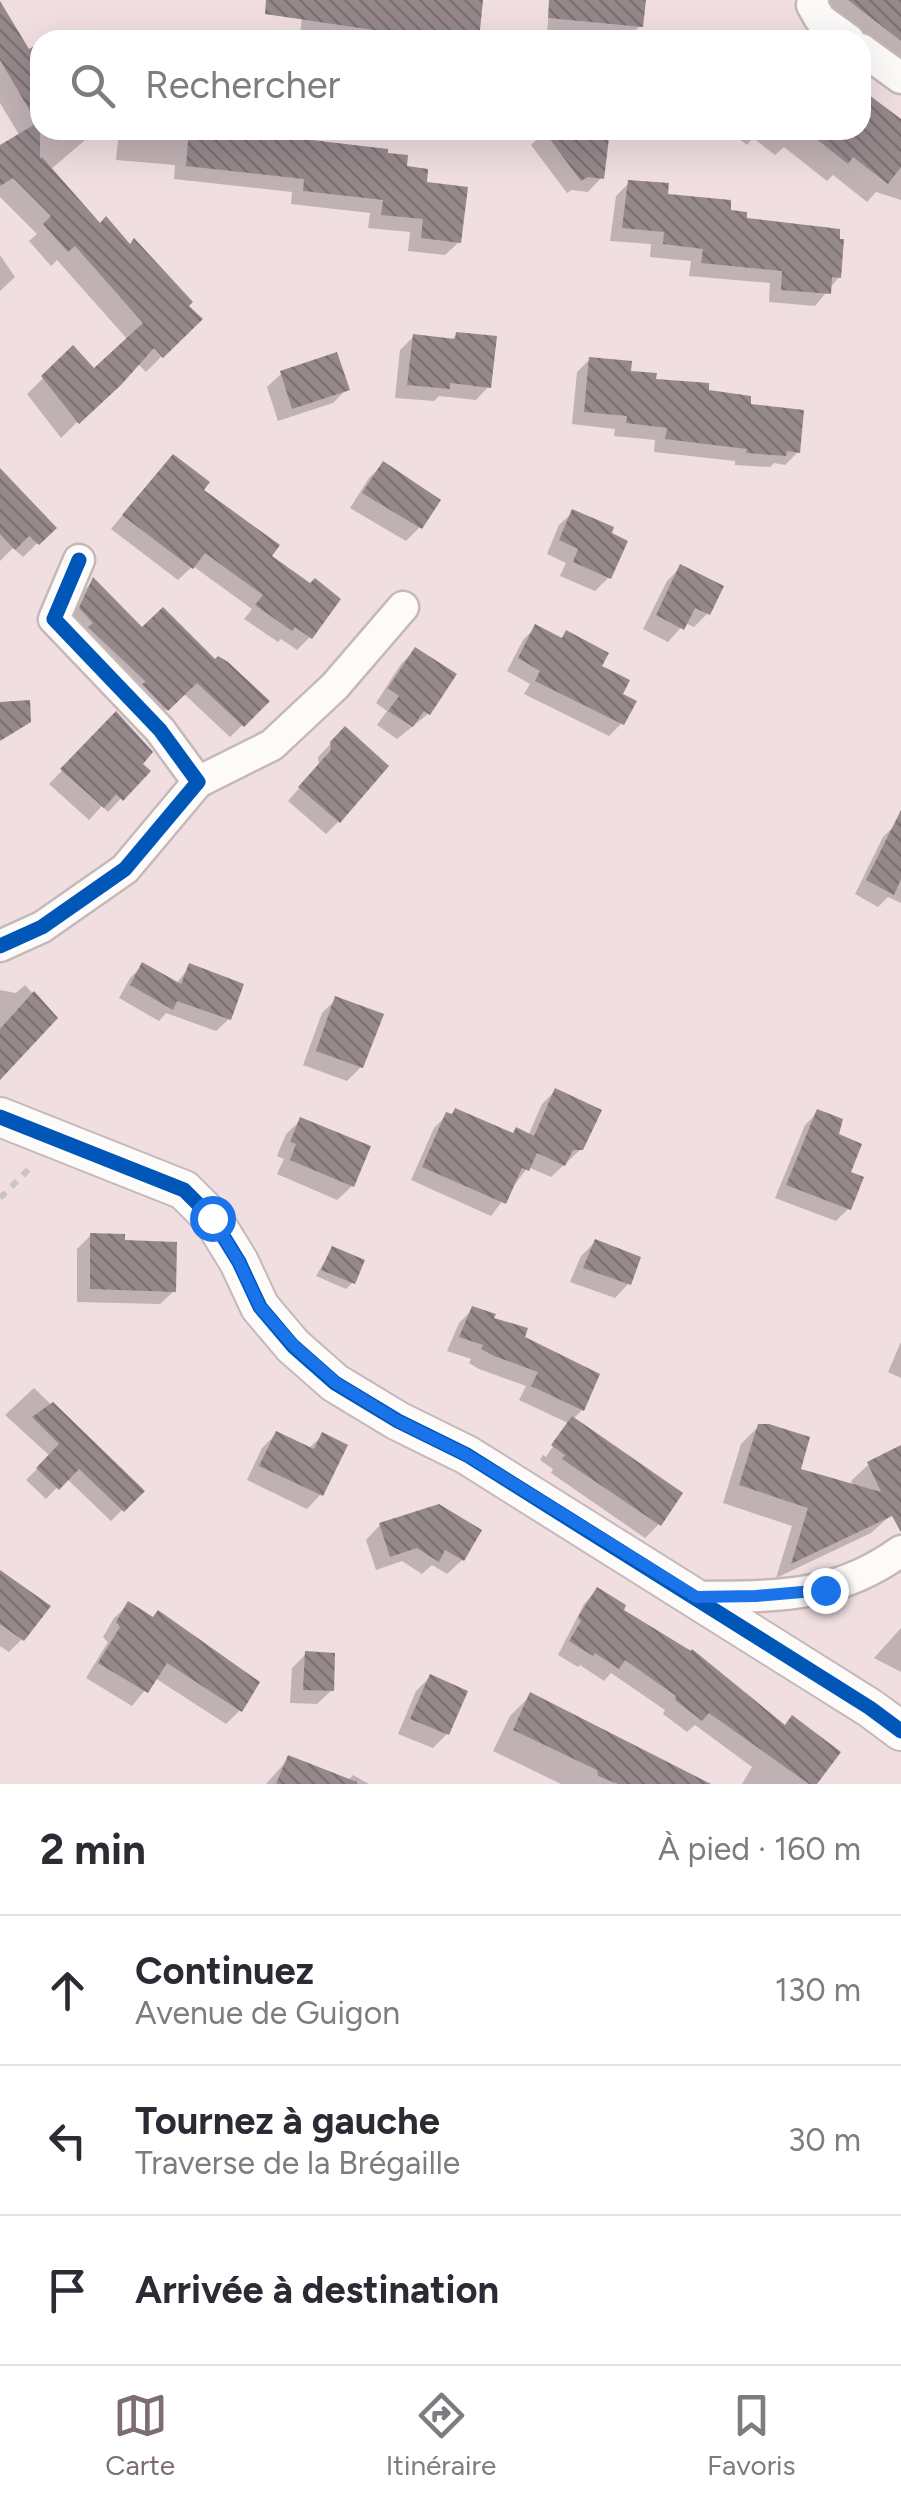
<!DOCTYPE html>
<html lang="fr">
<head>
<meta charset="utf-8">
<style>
  :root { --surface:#fff; --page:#f2f2f3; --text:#2b2b33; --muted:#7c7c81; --line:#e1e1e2; --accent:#7c6d6f }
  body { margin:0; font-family:Figtree,sans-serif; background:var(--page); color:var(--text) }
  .stop { position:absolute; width:30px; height:30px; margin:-22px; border:8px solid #1a73e8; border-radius:50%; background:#fff }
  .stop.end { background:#1a73e8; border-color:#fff; box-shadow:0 2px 10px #0008 }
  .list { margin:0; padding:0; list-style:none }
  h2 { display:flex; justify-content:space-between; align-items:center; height:130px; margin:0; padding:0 40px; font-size:42px }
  h2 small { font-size:32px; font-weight:400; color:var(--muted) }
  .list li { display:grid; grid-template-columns:65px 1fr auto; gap:30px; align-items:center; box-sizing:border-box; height:150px; padding:0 40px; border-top:2px solid var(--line) }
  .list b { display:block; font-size:38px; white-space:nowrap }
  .list p { margin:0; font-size:32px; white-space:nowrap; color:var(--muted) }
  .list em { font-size:32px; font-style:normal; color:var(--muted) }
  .icon { flex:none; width:55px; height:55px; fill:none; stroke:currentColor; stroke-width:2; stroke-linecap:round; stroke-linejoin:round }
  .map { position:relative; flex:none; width:901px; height:1784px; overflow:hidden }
  .search { position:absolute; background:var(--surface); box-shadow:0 10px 40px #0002; left:30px; right:30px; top:30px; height:110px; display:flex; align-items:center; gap:25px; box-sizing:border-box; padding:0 35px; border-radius:30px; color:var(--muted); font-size:38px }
  .sheet { height:580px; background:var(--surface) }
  nav { display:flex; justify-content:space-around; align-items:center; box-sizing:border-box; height:140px; border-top:2px solid var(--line); background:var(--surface); font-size:28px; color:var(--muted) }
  nav a { display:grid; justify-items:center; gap:5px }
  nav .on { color:var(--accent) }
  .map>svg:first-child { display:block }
  .shadow { fill:#0003 }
  .building { fill:url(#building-back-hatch) }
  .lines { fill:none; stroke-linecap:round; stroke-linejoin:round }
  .minor-casing { stroke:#c6b8b9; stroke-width:35 }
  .tertiary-casing { stroke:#c6b8b9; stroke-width:42 }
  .path { stroke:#cbc4c5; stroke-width:6; stroke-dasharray:8 8; stroke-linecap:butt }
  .minor { stroke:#fdfafa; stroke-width:30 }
  .tertiary { stroke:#fdfafa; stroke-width:38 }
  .cycleway-casing { stroke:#fff; stroke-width:21 }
  .cycleway { stroke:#0057b8; stroke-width:15 }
  .route { stroke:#1a73e8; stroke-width:12 }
</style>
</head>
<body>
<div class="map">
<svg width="901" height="1784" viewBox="0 0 901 1784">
  <defs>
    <pattern id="building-back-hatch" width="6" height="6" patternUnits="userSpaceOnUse" patternTransform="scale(2.5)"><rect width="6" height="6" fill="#96898c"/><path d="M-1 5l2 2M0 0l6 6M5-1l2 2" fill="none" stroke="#7c7073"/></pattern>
  </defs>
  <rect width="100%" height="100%" fill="#f0dee1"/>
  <!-- shadow -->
  <g class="shadow">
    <path d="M304,0h176l-4,40h-141l-35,-5z"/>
    <path d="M550,0h93l-3,26 -13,13 -80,-7z"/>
    <path d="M829,0h72v78l-84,-63z"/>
    <path d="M0,6l29,46 11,1v77h48l3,5 -41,35 50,56 99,93 -53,53 -9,-9 -76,75 -34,-44 46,-45 21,22 34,-31 -71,-80 -6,6 -22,-25 8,-7 -37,-37v-49l20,-12 -20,-33z"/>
    <path d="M753,33l9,7h-17z"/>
    <path d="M861,81l8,6 -5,7 37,29v77l-25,-8 -9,10 -34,-27 -6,6 -43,-34 -9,8 -22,-17 -6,7 -19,-15h133z"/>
    <path d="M119,130h175l-1,10 111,28 55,74 -14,13 -37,-4 2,-19 -42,-4 2,-15 -79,-9 1,-12 -118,-13 1,-14 -59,-5z"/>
    <path d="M546,130h51l4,48 -13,14 -16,-2 -5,3 -36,-48z"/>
    <path d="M629,183l99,30 111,64 -24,29 -46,-4 1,-19 -81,-7 2,-15 -41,-4 1,-13 -41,-3 6,-45z"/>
    <path d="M0,255l15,22 -15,14z"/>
    <path d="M457,334l32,52 -13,14 -37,-4 -5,5 -39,-3 5,-48 14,-14 37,5z"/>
    <path d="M590,359l64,22 94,25 50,46 -13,13 -11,-2 -4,4 -35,-2v-4l-81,-9 1,-12 -41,-4 1,-7 -43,-5 5,-52z"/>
    <path d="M281,374l66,15 -14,14 -55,18 -11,-34z"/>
    <path d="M383,464l37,63 -14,14 -56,-33 19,-30z"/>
    <path d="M160,470l41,21 67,66 42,80 -13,13 -16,-11 -3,3 -34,-23 8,-10 -59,-43 -15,14 -67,-51z"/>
    <path d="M0,483l54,44 -31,30 -10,-9 -13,13z"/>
    <path d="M573,512l35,23 1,42 -14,14 -35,-15 6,-13 -19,-9 12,-29z"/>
    <path d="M681,567l27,46 -14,14 -9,-4 -17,19 -25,-13 24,-48z"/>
    <path d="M93,581l48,49 73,33 53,38 -37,36 -47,-44 -29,28 -86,-100 14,-28z"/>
    <path d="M536,627l24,13 6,-7 54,62 2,28 -13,13 -85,-42 6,-10 -23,-13 16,-31z"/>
    <path d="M415,650l38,25 -25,39 -31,25 -20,-14 10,-14 -11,-8 25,-39z"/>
    <path d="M116,715l24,49 7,7 -39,41 -6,-6 -13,14 -40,-36z"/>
    <path d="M345,729l-6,92 -13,13 -38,-33 31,-36 -1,-8z"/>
    <path d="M896,824l5,3v76l-13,-6 -10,10 -23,-13 28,-57z"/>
    <path d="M143,965l33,19 14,-18 39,53 -13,12 -50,-18 -7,8 -40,-23 11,-20z"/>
    <path d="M25,985l30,33 -55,58v-86l16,3z"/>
    <path d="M336,999l25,68 -14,14 -44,-16 19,-52z"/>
    <path d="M555,1091l26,58 -30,28 -23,-10 -37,49 -80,-36 23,-52 13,-13 64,20 17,1 14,-32z"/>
    <path d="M818,1112l18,23 12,39 1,34 -13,13 -61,-23 30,-73z"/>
    <path d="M301,1120l51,66 -15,14 -60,-26 7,-15 -7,-3 9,-22z"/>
    <path d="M91,1235l83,56 -14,13 -83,-2v-53z"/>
    <path d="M595,1242l34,41 -14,15 -45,-16 11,-26z"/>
    <path d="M332,1249l21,33 -7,7 -30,-13z"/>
    <path d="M473,1309l49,29 60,72 -9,9 86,105 -14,14 -94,-65 2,-4 -13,-9 3,-5 3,2 22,-34 -49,-23 7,-14 -47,-17 -10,-6 2,-4 -24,-8 12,-28z"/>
    <path d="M901,1342v36l-13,-6z"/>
    <path d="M34,1388l107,103 -30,30 -45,-43 -20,21 -20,-19 24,-24 -45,-41z"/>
    <path d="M759,1426l39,45 56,16 -3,-6 18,-17 32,-16v58l-30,27 -95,45 16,-52 -69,-23 18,-59z"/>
    <path d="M276,1434l32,15 15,-14 -2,59 -14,15 -60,-29 15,-32z"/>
    <path d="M380,1525l99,6 -17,29 -15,14 -15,-9 -10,9 -20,-13 -26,9 -10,-30z"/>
    <path d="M0,1573l22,66 -13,13 -9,-6z"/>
    <path d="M597,1590l23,21 164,116 30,57h-72l10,-17 -57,-42 -8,7 -24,-18 2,-4 -54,-37 -7,8 -24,-16 -2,2 -20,-12 26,-51z"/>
    <path d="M128,1605l112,105 -14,14 -71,-46 -23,28 -46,-28 22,-36 -5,-5 11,-19z"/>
    <path d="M901,1628v44l-27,-14z"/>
    <path d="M306,1654l26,36 -15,14 -27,-1 2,-35z"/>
    <path d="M430,1677l17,57 -14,14 -35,-14 18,-43z"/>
    <path d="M531,1695l135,89h-105l-68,-33 17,-35z"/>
    <path d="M289,1758l59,23 5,-6 16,9h-103z"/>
  </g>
  <!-- building -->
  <g class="building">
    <path d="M266,0h217l-4,40h-85v-7l-129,-19z"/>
    <path d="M549,0h97l-3,27 -95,-9z"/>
    <path d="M848,0h53v41z"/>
    <path d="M0,1l29,48 11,-6v116l2,-2 58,66 6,-7 24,28 4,-6 59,64 -4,4 14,13 -40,39 -9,-10 -33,37 -42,39 -38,-48 32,-31 21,23 49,-45 -68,-77 -7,6 -25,-28 8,-8 -38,-38 -13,8v-41l37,-22 -37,-63z"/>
    <path d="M861,89l40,30v48l-13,17 -35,-27 -5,7 -43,-34h56z"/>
    <path d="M189,130h107l-1,8 93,11v4l20,2 -1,11 21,3 -1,13 41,5 -7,56 -40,-5 2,-19 -42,-4 2,-15 -80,-9 1,-12 -118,-13z"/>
    <path d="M543,130h67l-6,49 -16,-2 -7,4z"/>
    <path d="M628,180l41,3 -1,11 63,6v10l16,2v6l93,11v10h4l-3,39 -9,-1 -1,17 -50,-4 1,-19 -81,-8 2,-14 -40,-5 1,-12 -42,-4z"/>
    <path d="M456,332l41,4 -6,52 -41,-5v6l-43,-4 6,-51 42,5z"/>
    <path d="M337,352l13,38 -58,19 -12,-38z"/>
    <path d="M589,357l43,4 -1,10 26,2 -1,6 53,4v7l42,6v8l53,6 -4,43 -13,-2 -1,5 -40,-3 1,-4 -82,-10 2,-11 -41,-5 1,-7 -43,-4z"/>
    <path d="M173,454l37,28 -6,8 76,55 -8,11 38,27 5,-5 26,21 -29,40 -17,-12 -3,4 -37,-26 8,-10 -58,-42 -12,16 -71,-54z"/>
    <path d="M383,461l58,39 -19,29 -60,-36z"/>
    <path d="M0,468l57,60 -18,17 -10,-9 -14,14 -15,-16z"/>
    <path d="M572,509l42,18 -2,6 16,8 -17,38 -38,-17 5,-13 -19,-9z"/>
    <path d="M680,564l44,22 -14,29 -15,-7 -11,22 -28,-15z"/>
    <path d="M93,577l49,50 21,-20 52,52 3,-3 10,6 42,39 -26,26 -47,-44 -29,28 -26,-27 4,-2 -58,-55 5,-4 -14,-15z"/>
    <path d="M535,624l27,14 4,-8 43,23 -7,13 28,14 -7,14 14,7 -13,24 -89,-44 5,-10 -22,-13z"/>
    <path d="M415,647l42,27 -27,41 -6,-4 -11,16 -25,-16 11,-15 -11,-8z"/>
    <path d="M30,700l1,22 -31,19v-39z"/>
    <path d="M116,711l37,41 -10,12 8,7 -28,30 -7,-7 -12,14 -44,-39z"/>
    <path d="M345,726l44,40 -49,57 -42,-36 33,-37 -1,-8z"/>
    <path d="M901,810v69l-7,16 -28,-15z"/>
    <path d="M142,962l39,22 8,-21 55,21 -13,36 -54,-19 -4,9 -43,-25z"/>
    <path d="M34,991l24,27 -58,62v-51z"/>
    <path d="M335,996l49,18 -21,54 -47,-17z"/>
    <path d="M555,1088l47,22 -19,40h-10l-8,16 -28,-13 -8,18 -7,-3 -16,36 -84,-37 24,-55 6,2 3,-6 58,25 3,-6 18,9z"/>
    <path d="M817,1109l26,10 -4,15 23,10 -11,28 13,5 -13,33 -65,-25z"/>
    <path d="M300,1117l71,29 -17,41 -64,-27 6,-16 -6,-2z"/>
    <path d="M90,1233l35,1v6l52,2 -1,50 -86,-3z"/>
    <path d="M595,1239l46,18 -10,28 -48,-17z"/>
    <path d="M332,1246l33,14 -10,24 -34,-14z"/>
    <path d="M472,1306l24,8 -2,4 34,10 -3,9 75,37 -16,37 -53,-25 7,-14 -44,-16 -13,-7 2,-4 -24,-8z"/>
    <path d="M53,1402l92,89 -21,21 -45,-43 -20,21 -23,-22 23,-24 -27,-27z"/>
    <path d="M572,1416l111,77 -22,33 -99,-67 3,-4 -14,-10z"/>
    <path d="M758,1424h11l41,13 -9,32 80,23 -14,-30 34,-17v87l-9,-16 -101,48 17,-56 -69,-23z"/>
    <path d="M276,1431l38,18 8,-17 26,13 -25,51 -64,-30z"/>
    <path d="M439,1504l43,26 -18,31 -19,-11 -6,12 -22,-14 -27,9 -11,-34z"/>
    <path d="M0,1570l51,36 -27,35 -24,-17z"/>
    <path d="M597,1587l29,18 -2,5 67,41 1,-2 93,76 7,-10 49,37 -24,32h-8l-100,-71 -7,8 -27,-21 1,-4 -51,-36 -6,9 -24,-16 -2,3 -24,-15 12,-20 -3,-4z"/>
    <path d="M128,1601l25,16 5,-7 102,72 -18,30 -75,-49 -19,30 -50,-30 22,-36 -4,-5z"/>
    <path d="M305,1651l30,2 -1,38 -31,-1z"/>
    <path d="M430,1674l38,17 -19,44 -39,-16z"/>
    <path d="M530,1692l181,92h-93l-20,-8 -1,-6 -84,-40z"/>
    <path d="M288,1755l69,27v2h-81z"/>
  </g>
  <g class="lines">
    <!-- minor casing -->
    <g class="minor-casing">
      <g id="minor">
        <path d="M813,0l-1,5 8,14 29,21"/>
        <path d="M861,49l40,29"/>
        <path d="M198,782l74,-37 63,-59 68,-79"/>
        <path d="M0,946l42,-19 83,-58 73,-87 -38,-52 -106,-111 25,-59"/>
        <path d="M696,1597c79,-1 139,2 205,-46"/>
      </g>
    </g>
    <!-- tertiary casing -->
    <g class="tertiary-casing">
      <path id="tertiary" d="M0,1117l184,73 28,28 27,44 21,45 33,39 42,37 63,38 69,34 403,253 31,23"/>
    </g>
    <!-- path -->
    <path class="path" d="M0,1198l32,-32"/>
    <!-- minor -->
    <use href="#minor" class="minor"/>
    <!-- tertiary -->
    <use href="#tertiary" class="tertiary"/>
    <!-- cycleway casing -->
    <g class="cycleway-casing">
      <g id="cycleway">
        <path d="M0,946l42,-19 83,-58 73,-87 -38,-52 -106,-111 25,-59"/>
        <path d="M0,1117l184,73 28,28 27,44 21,45 33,39 42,37 63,38 69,34 403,253 31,23"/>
      </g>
    </g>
    <!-- cycleway -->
    <use href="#cycleway" class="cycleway"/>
  </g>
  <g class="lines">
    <!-- route -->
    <path class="route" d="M212,1218l27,44 21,45 34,39 42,37 62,38 69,34 229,142 60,-1 69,-6"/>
  </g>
</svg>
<div class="stop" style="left:212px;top:1218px"></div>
<div class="stop end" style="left:825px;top:1590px"></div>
<div class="search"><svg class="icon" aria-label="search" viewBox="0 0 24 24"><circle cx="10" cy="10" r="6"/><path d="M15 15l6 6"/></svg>Rechercher</div>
</div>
<section class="sheet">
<h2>2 min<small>À pied · 160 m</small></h2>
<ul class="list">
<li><svg class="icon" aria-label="ahead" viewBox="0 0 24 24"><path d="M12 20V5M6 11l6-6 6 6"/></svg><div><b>Continuez</b><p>Avenue de Guigon</p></div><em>130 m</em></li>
<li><svg class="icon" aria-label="left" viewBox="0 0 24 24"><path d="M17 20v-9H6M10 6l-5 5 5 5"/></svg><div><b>Tournez à gauche</b><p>Traverse de la Brégaille</p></div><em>30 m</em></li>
<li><svg class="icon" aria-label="arrive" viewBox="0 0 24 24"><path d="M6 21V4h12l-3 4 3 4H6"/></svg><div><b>Arrivée à destination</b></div></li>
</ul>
</section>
<nav>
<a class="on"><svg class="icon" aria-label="map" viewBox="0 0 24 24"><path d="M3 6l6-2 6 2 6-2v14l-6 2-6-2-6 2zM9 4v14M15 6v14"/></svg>Carte</a>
<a><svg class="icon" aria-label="directions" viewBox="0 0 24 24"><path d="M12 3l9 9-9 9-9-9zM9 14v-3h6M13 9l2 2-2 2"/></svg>Itinéraire</a>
<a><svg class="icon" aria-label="saved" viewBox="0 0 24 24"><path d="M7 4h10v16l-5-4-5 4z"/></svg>Favoris</a>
</nav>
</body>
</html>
